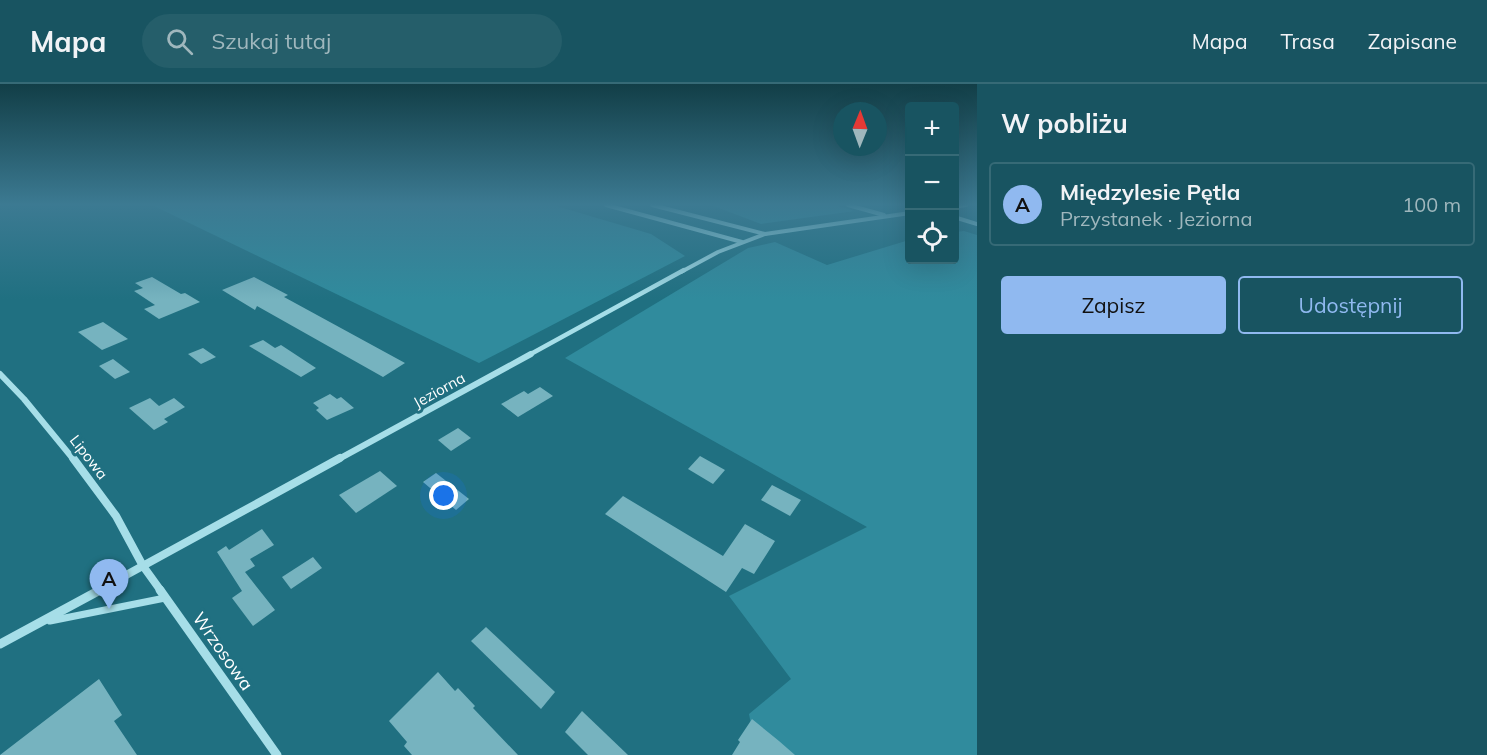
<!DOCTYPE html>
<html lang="pl">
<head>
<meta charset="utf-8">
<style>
  :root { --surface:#185461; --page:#255e6a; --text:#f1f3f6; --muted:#9fb7bd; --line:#366a76; --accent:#90b9f0 }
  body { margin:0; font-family:Mulish,sans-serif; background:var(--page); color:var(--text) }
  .controls { position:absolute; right:18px; top:18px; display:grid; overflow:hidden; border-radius:6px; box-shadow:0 6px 24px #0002 }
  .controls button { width:54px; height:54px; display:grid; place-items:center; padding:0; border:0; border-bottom:2px solid var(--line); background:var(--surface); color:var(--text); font:30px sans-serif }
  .compass { position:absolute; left:833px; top:18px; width:54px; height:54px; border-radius:50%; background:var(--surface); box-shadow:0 6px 24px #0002; rotate:1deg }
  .you { position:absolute; left:444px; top:412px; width:21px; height:21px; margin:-15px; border:4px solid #fff; border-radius:50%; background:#1a73e8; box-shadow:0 0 0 9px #1a73e833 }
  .badge { display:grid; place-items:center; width:39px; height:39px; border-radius:50%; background:var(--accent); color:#111; font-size:20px; font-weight:700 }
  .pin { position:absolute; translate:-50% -50px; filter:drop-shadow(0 2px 3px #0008) }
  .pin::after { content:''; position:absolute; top:32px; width:21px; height:18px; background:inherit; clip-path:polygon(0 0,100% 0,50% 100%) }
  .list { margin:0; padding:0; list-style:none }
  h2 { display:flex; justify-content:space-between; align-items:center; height:78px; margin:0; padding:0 24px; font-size:26px }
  h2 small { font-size:20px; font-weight:400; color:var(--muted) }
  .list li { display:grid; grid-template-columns:39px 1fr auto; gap:18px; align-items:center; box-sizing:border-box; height:84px; margin:0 12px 12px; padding:0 12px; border:2px solid var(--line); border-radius:6px }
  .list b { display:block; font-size:22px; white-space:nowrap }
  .list p { margin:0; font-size:20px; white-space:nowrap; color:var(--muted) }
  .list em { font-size:20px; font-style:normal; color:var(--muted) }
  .actions { display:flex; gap:12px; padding:18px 24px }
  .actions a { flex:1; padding:14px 0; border:2px solid var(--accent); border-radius:6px; text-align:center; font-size:21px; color:var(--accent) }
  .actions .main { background:var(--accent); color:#111 }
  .icon { flex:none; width:33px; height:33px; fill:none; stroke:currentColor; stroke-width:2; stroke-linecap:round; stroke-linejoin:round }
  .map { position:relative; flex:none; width:977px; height:671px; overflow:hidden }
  header { display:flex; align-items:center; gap:36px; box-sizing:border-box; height:84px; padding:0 30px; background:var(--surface); border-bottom:2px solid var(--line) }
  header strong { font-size:28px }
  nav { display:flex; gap:33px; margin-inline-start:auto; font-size:21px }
  .search { width:420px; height:54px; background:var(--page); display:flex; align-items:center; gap:15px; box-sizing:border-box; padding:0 21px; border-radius:33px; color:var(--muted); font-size:22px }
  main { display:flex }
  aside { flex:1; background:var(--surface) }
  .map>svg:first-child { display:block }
  .green { fill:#308b9d }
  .building { fill:#76b3bf }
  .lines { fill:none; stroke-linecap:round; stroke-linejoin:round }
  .service { stroke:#a6dee8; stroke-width:7 }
  .minor-far4 { stroke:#a6dee8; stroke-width:4 }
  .minor-far3 { stroke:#a6dee8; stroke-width:4.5 }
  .minor-far2 { stroke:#a6dee8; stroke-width:6 }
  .minor-far1 { stroke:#a6dee8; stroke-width:8 }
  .minor { stroke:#a6dee8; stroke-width:9 }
  .labels { text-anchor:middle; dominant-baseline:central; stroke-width:6; stroke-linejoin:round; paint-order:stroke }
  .street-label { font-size:15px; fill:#fff; stroke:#207081 }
  .near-street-label { font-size:18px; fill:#fff; stroke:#207081 }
</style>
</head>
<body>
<header>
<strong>Mapa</strong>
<div class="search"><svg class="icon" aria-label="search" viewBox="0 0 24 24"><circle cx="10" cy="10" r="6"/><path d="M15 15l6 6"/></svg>Szukaj tutaj</div>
<nav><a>Mapa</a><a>Trasa</a><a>Zapisane</a></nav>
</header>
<main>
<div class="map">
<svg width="977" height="671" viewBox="0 0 977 671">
  <rect width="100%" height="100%" fill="#207081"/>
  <!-- green -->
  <g class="green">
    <path d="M152,121h401l98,29 34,22 -206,107z"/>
    <path d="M711,121h123l21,6 -94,13z"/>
    <path d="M964,147l13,4v520h-220l-8,-41 42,-35 -62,-83 138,-69 -302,-169 183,-110 27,-6 52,23 82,-25 1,20h44l1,-28z"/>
  </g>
  <!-- building -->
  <g class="building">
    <path d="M152,193l29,17 4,-1 15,9 -41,17 -15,-10 11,-4 -21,-14 9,-3 -8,-5z"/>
    <path d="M254,193l34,18 -4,2 121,66 -22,14 -126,-71 -2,4 -33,-20z"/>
    <path d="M103,238l25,17 -26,11 -24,-18z"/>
    <path d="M263,256l12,8 6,-3 35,23 -15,9 -52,-31z"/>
    <path d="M203,264l13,9 -15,7 -13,-10z"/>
    <path d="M113,275l17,13 -15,7 -16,-13z"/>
    <path d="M540,303l13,9 -35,21 -17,-13 23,-13 4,3z"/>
    <path d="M330,310l7,5 4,-2 13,11 -27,12 -11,-10 3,-2 -6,-5z"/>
    <path d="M150,314l9,8 15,-8 11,9 -21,12 4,3 -14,8 -25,-22z"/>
    <path d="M458,344l13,10 -20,13 -13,-11z"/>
    <path d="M700,372l25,14 -12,14 -25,-15z"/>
    <path d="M380,387l17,15 -41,27 -17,-18z"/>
    <path d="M436,389l33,26 -13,11 -33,-28z"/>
    <path d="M772,401l29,15 -11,16 -29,-16z"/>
    <path d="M623,412l100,60 22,-32 30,17 -21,33 -12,-6 -16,24 -121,-78z"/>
    <path d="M262,445l12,16 -24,14 5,7 -10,6 30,38 -22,16 -21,-28 10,-7 -25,-39 9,-6 3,4z"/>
    <path d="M313,473l9,11 -31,21 -9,-12z"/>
    <path d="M486,543l69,65 -14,17 -70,-68z"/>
    <path d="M438,588l17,19 3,-3 17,18 -2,2 45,47h-106l-8,-9 3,-4 -18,-21z"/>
    <path d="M99,595l23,36 -8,6 23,34h-137z"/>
    <path d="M582,627l46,44h-40l-23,-23z"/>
    <path d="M752,635l27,22 16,14h-63l8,-13 -2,-2z"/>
  </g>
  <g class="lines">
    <!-- service -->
    <path class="service" d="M50,537l115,-23"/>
    <!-- minor-far4 -->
    <g class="minor-far4">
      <path d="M606,121l136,37"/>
      <path d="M652,121l113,29"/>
      <path d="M848,121l36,10"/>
      <path d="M954,123l12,-2"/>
      <path d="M954,133l23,7"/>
      <path d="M681,188l37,-20 47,-18 145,-21"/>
    </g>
    <!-- minor-far3 -->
    <path class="minor-far3" d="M529,271l155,-85"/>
    <!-- minor-far2 -->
    <g class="minor-far2">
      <path d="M0,290l24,25 50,61"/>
      <path d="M337,376l194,-106"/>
    </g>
    <!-- minor-far1 -->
    <g class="minor-far1">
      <path d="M73,374l43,58 27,50 18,25"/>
      <path d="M97,507l243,-133"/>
    </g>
    <!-- minor -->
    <g class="minor">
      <path d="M160,506l117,165"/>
      <path d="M0,560l100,-54"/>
    </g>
  </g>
  <!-- sky -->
  <linearGradient id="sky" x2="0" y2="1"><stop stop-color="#123e47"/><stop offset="0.56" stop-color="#3c7a92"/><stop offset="1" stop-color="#3c7a92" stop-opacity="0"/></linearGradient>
  <rect width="977" height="215" fill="url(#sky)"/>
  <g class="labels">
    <!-- street labels -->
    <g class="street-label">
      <text transform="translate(439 306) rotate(-29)">Jeziorna</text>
      <text transform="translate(89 373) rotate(52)">Lipowa</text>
    </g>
    <!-- near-street labels -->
    <g class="near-street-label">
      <text transform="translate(223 567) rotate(55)">Wrzosowa</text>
    </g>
  </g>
</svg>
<div class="controls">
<button>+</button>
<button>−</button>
<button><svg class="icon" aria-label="locate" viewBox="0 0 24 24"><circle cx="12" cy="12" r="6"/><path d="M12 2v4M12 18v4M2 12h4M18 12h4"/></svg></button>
</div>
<svg class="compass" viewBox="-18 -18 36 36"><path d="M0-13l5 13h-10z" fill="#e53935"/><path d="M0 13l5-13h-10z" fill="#9fb7bd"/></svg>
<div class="you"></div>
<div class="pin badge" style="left:109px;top:525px">A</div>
</div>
<aside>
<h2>W pobliżu<small></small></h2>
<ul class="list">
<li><span class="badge">A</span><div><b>Międzylesie Pętla</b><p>Przystanek · Jeziorna</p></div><em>100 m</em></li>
</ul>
<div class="actions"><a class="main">Zapisz</a><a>Udostępnij</a></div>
</aside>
</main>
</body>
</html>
